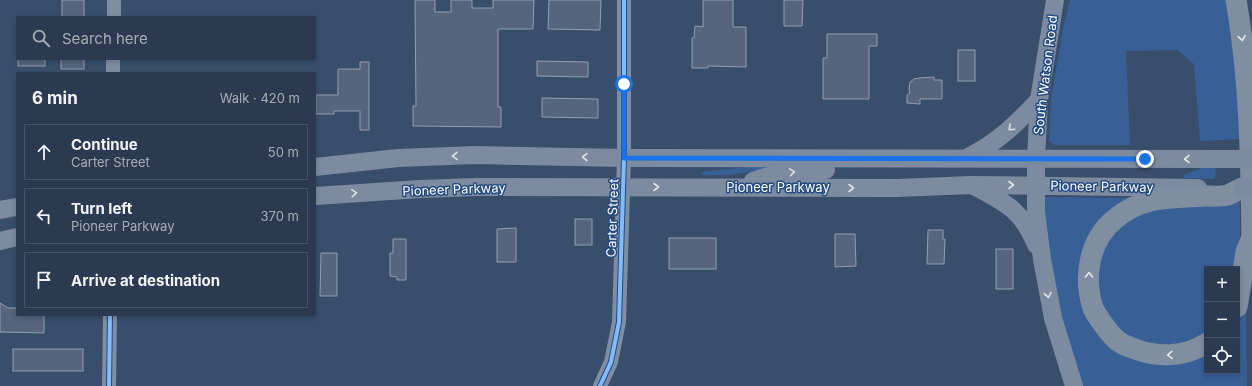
<!DOCTYPE html>
<html lang="en">
<head>
<meta charset="utf-8">
<style>
  :root { --surface:#2b3a50; --page:#334157; --text:#f1f3f6; --muted:#a6adb7; --line:#475467 }
  body { margin:0; font-family:Inter,sans-serif; background:var(--page); color:var(--text) }
  .controls { position:absolute; right:12px; bottom:12px; display:grid; overflow:hidden; border-radius:0px; box-shadow:0 2px 6px #0003 }
  .controls button { width:36px; height:36px; display:grid; place-items:center; padding:0; border:0; border-bottom:1px solid var(--line); background:var(--surface); color:var(--text); font:20px sans-serif }
  .stop { position:absolute; width:12px; height:12px; margin:-9px; border:3px solid #1a73e8; border-radius:50%; background:#fff }
  .stop.end { background:#1a73e8; border-color:#fff; box-shadow:0 1px 4px #0008 }
  .list { margin:0; padding:0; list-style:none }
  h2 { display:flex; justify-content:space-between; align-items:center; height:52px; margin:0; padding:0 16px; font-size:17px }
  h2 small { font-size:13px; font-weight:400; color:var(--muted) }
  .list li { display:grid; grid-template-columns:26px 1fr auto; gap:12px; align-items:center; box-sizing:border-box; height:56px; margin:0 8px 8px; padding:0 8px; border:1px solid var(--line); border-radius:0px }
  .list b { display:block; font-size:15px; white-space:nowrap }
  .list p { margin:0; font-size:13px; white-space:nowrap; color:var(--muted) }
  .list em { font-size:13px; font-style:normal; color:var(--muted) }
  .icon { flex:none; width:22px; height:22px; fill:none; stroke:currentColor; stroke-width:2; stroke-linecap:round; stroke-linejoin:round }
  .map { position:relative; flex:none; width:1252px; height:386px; overflow:hidden }
  .search { position:absolute; background:var(--surface); box-shadow:0 2px 6px #0003; left:16px; top:16px; width:300px; height:44px; display:flex; align-items:center; gap:10px; box-sizing:border-box; padding:0 14px; border-radius:0px; color:var(--muted); font-size:15px }
  .panel { position:absolute; background:var(--surface); box-shadow:0 2px 6px #0003; left:16px; top:72px; width:300px; height:244px; border-radius:0px }
  .map>svg:first-child { display:block }
  .green { fill:#376097 }
  .building { fill:#54657d; stroke:#929fb0 }
  .lines { fill:none; stroke-linecap:round; stroke-linejoin:round }
  .tertiary { stroke:#7f8ea1; stroke-width:14 }
  .primary { stroke:#7d8ba0; stroke-width:18 }
  .motorway { stroke:#808ea1; stroke-width:21 }
  .primary-bridge { stroke:#7d8ba0; stroke-width:18 }
  .cycleway-casing { stroke:#234a81; stroke-width:6 }
  .cycleway { stroke:#80bcff; stroke-width:4 }
  .oneway { stroke:#e6e8ec }
  .oneway2 { stroke:#dee2e7 }
  .route { stroke:#1a73e8; stroke-width:5 }
  .labels { text-anchor:middle; dominant-baseline:central; stroke-width:3; stroke-linejoin:round; paint-order:stroke }
  .street-label { font-size:13px; fill:#fff; stroke:#234a81 }
</style>
</head>
<body>
<div class="map">
<svg width="1252" height="386" viewBox="0 0 1252 386">
  <rect width="100%" height="100%" fill="#394e6b"/>
  <!-- green -->
  <g class="green">
    <path d="M1070,0h156l9,53 5,86 -40,2 -6,-77 -16,-14 -52,1 4,94h-75l-6,-4 2,-42 12,-70z"/>
    <path d="M781,165l-15,4 -36,6h-28v-3l52,-6z"/>
    <path d="M1216,166l-1,13 -31,-1v-3c11,-5 20,-8 32,-9z"/>
    <path d="M1042,197l88,1 -48,82 49,72 76,-5v24h30v-56l2,-4h7l1,75h-164l-29,-95z"/>
    <path d="M1202,202h38v56l-3,11h-30v67l-33,12 -36,-4 -33,-26 -12,-46 21,-48 17,-12z"/>
  </g>
  <!-- building -->
  <g class="building">
    <rect x="62" y="0" width="22" height="17"/>
    <path d="M415,0h20v12h16v-12h21v8h21v-8h41l-1,29h-35v78h3v20l-88,-1v-20h3z"/>
    <path d="M549,0h52l-1,30 -52,-1z"/>
    <path d="M703,0h30v27h13v40l-38,-1v2h-16v-30h2l1,-12 8,1z"/>
    <path d="M784,0h19l-1,26h-18z"/>
    <path d="M827,34h50v12h-8v53h-46v-41h4z"/>
    <rect x="958" y="50" width="17" height="31"/>
    <rect x="18" y="59" width="27" height="7"/>
    <rect x="61" y="59" width="23" height="10"/>
    <path d="M537,61l51,1v15l-51,-1z"/>
    <path d="M360,62h9v68h-9v-19h-26v3h-18v-19h22v-26h22z"/>
    <path d="M934,77v3h8v19h-22v5l-13,-1v-8l3,-2 -1,-4 1,-7 4,-3 5,-1z"/>
    <path d="M542,98l56,1v19l-56,-1z"/>
    <rect x="575" y="219" width="17" height="26"/>
    <path d="M516,228v34h-19v-33z"/>
    <path d="M928,230h15v9h2l-1,25h-17z"/>
    <path d="M835,234h20l1,32 -21,1z"/>
    <rect x="669" y="238" width="47" height="31"/>
    <path d="M393,239h13v41h-9v-3l-7,-1v-23h3z"/>
    <rect x="996" y="249" width="17" height="40"/>
    <path d="M321,253h16v43h-17z"/>
    <path d="M0,303l8,5h9v7h27v18l-44,-1z"/>
    <rect x="13" y="349" width="70" height="22"/>
  </g>
  <g class="lines">
    <!-- tertiary -->
    <g class="tertiary">
      <path d="M114,17v-17"/>
      <path d="M113,73v-14"/>
      <path d="M109,386l1,-71"/>
      <path d="M600,386l11,-24 8,-40 5,-164v-158"/>
    </g>
    <!-- primary -->
    <g class="primary">
      <path d="M1055,0l-16,100 -3,59v53l6,47 11,59 21,68"/>
      <path d="M968,157c29,-14 49,-34 71,-57"/>
      <path d="M315,167l83,-9 77,-3 149,3 602,1"/>
      <path d="M753,181c18,-8 53,-11 73,-11"/>
      <path d="M974,186c32,17 48,24 62,59"/>
      <path d="M315,196l105,-7 56,-2 421,1 75,-3 226,3"/>
      <path d="M0,210l17,-3"/>
      <path d="M0,241l17,-4"/>
    </g>
    <!-- motorway -->
    <g class="motorway">
      <path d="M1236,0c14,80 15,162 16,243"/>
      <path d="M1237,307l9,-55 6,-15"/>
      <path d="M1207,343c-22,14 -48,15 -72,6 -5,-2 -10,-3 -14,-6 -6,-3 -11,-10 -15,-15 -5,-7 -10,-13 -13,-20 -10,-31 -4,-68 22,-89 27,-23 55,-21 89,-23 7,0 17,1 24,-1 5,-2 9,-5 14,-7"/>
    </g>
    <!-- primary-bridge -->
    <g class="primary-bridge">
      <path d="M1226,159h26"/>
      <path d="M1242,188h10"/>
    </g>
    <!-- cycleway casing -->
    <g class="cycleway-casing">
      <g id="cycleway">
        <path d="M109,386l1,-71"/>
        <path d="M600,386l11,-24 8,-40 5,-164v-158"/>
      </g>
    </g>
    <!-- cycleway -->
    <use href="#cycleway" class="cycleway"/>
  </g>
  <!-- one-way arrows -->
  <defs><path id="oneway-chevron" d="M-2-3.5L2.5 0L-2 3.5" fill="none" stroke-width="1.6" stroke-linecap="round" stroke-linejoin="round"/></defs>
  <g class="oneway">
    <use href="#oneway-chevron" transform="translate(1242 38) rotate(81)"/>
    <use href="#oneway-chevron" transform="translate(1089 275) rotate(-90)"/>
    <use href="#oneway-chevron" transform="translate(1170 355) rotate(176)"/>
  </g>
  <g class="oneway2">
    <use href="#oneway-chevron" transform="translate(1011 128) rotate(137)"/>
    <use href="#oneway-chevron" transform="translate(455 156) rotate(178)"/>
    <use href="#oneway-chevron" transform="translate(585 157) rotate(-179)"/>
    <use href="#oneway-chevron" transform="translate(1187 159) rotate(180)"/>
    <use href="#oneway-chevron" transform="translate(792 172) rotate(-9)"/>
    <use href="#oneway-chevron" transform="translate(1011 185)"/>
    <use href="#oneway-chevron" transform="translate(656 187)"/>
    <use href="#oneway-chevron" transform="translate(851 188)"/>
    <use href="#oneway-chevron" transform="translate(354 193) rotate(-4)"/>
    <use href="#oneway-chevron" transform="translate(1048 295) rotate(79)"/>
  </g>
  <g class="lines">
    <!-- route -->
    <path class="route" d="M624,84v74l521,1"/>
  </g>
  <g class="labels">
    <!-- street labels -->
    <g class="street-label">
      <text transform="translate(1045 75) rotate(-83)">South Watson Road</text>
      <text transform="translate(1102 186) rotate(1)">Pioneer Parkway</text>
      <text x="778" y="187">Pioneer Parkway</text>
      <text transform="translate(454 189) rotate(-2)">Pioneer Parkway</text>
      <text transform="translate(612 218) rotate(-88)">Carter Street</text>
    </g>
  </g>
</svg>
<div class="controls">
<button>+</button>
<button>−</button>
<button><svg class="icon" aria-label="locate" viewBox="0 0 24 24"><circle cx="12" cy="12" r="6"/><path d="M12 2v4M12 18v4M2 12h4M18 12h4"/></svg></button>
</div>
<div class="stop" style="left:624px;top:84px"></div>
<div class="stop end" style="left:1145px;top:159px"></div>
<div class="search"><svg class="icon" aria-label="search" viewBox="0 0 24 24"><circle cx="10" cy="10" r="6"/><path d="M15 15l6 6"/></svg>Search here</div>
<section class="panel">
<h2>6 min<small>Walk · 420 m</small></h2>
<ul class="list">
<li><svg class="icon" aria-label="ahead" viewBox="0 0 24 24"><path d="M12 20V5M6 11l6-6 6 6"/></svg><div><b>Continue</b><p>Carter Street</p></div><em>50 m</em></li>
<li><svg class="icon" aria-label="left" viewBox="0 0 24 24"><path d="M17 20v-9H6M10 6l-5 5 5 5"/></svg><div><b>Turn left</b><p>Pioneer Parkway</p></div><em>370 m</em></li>
<li><svg class="icon" aria-label="arrive" viewBox="0 0 24 24"><path d="M6 21V4h12l-3 4 3 4H6"/></svg><div><b>Arrive at destination</b></div></li>
</ul>
</section>
</div>
</body>
</html>
